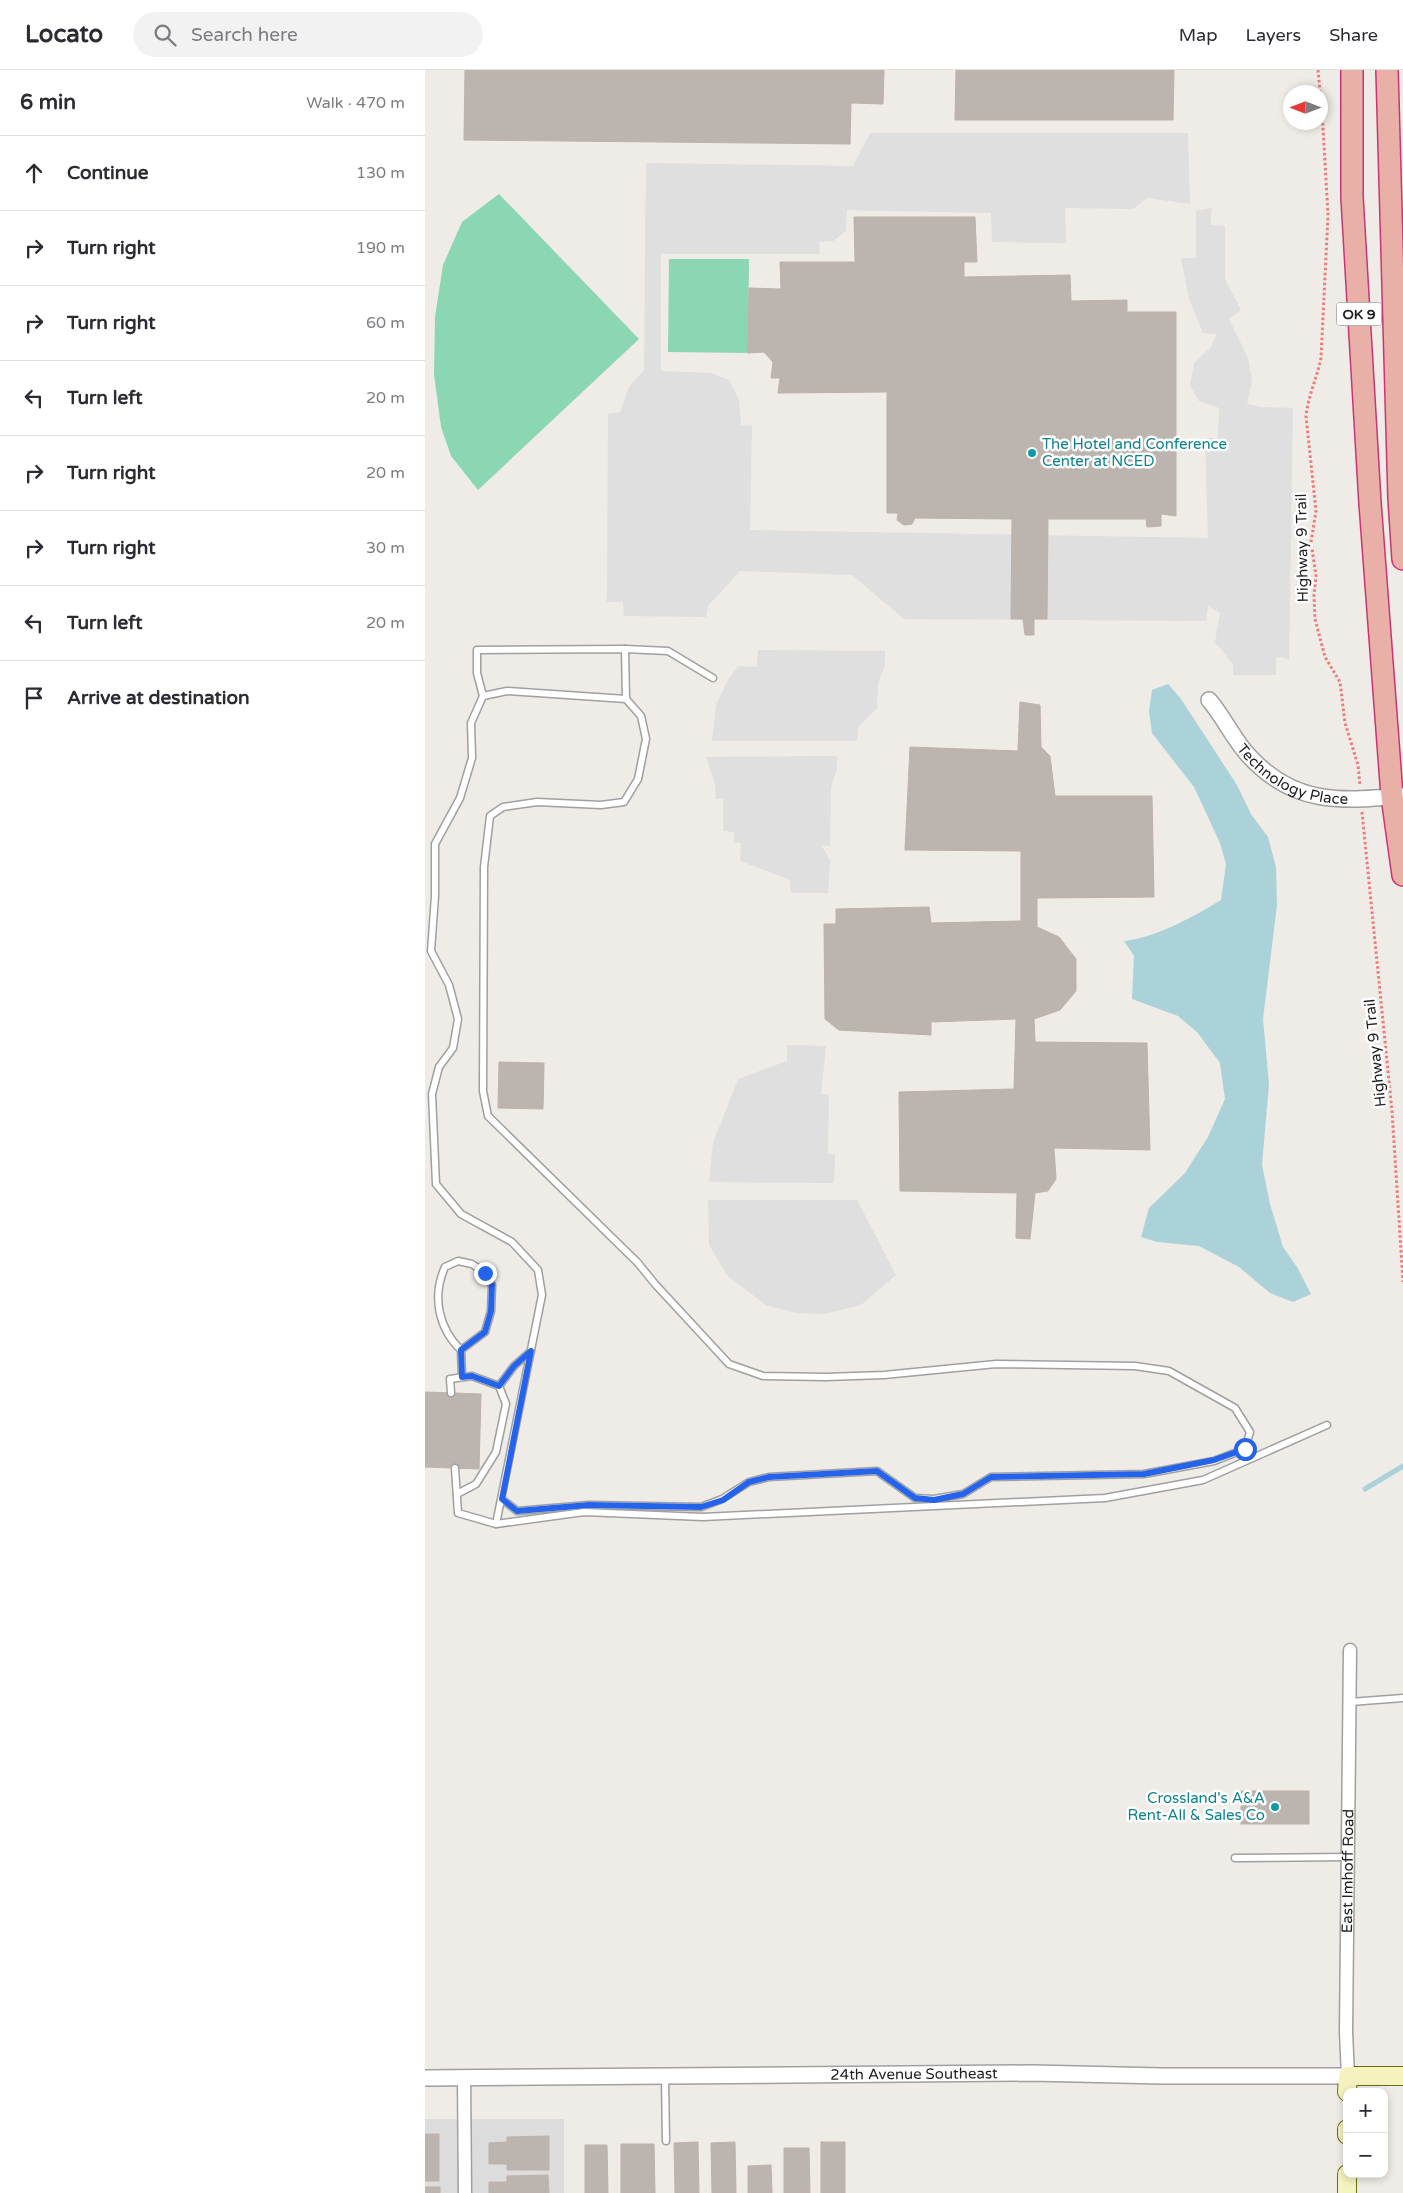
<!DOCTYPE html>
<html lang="en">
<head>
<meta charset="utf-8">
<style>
  :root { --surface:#fff; --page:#f2f2f3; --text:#2b2b33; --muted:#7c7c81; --line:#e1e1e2 }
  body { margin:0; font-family:"Varela Round",sans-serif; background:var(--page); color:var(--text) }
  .controls { position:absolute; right:15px; bottom:15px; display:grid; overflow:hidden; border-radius:10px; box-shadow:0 2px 8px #0003 }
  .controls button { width:45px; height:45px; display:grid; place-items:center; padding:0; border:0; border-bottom:1px solid var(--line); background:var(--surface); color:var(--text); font:25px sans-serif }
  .compass { position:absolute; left:858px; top:15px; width:45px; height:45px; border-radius:50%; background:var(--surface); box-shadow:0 2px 8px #0003; rotate:270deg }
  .stop { position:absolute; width:15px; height:15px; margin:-11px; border:4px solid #2563eb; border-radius:50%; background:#fff }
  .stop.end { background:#2563eb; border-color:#fff; box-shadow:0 1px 5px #0008 }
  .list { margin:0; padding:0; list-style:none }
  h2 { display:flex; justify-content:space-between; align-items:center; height:65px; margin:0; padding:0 20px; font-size:21px }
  h2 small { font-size:16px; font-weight:400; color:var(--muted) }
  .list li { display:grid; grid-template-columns:32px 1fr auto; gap:15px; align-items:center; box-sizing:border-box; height:75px; padding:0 20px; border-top:1px solid var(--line) }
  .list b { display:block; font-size:19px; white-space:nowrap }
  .list em { font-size:16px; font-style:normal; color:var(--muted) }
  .icon { flex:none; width:28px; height:28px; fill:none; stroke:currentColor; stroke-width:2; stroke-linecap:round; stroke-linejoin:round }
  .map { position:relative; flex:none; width:978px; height:2123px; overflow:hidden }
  header { display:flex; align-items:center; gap:30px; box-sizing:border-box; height:70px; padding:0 25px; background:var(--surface); border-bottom:1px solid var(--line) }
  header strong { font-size:24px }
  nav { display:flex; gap:28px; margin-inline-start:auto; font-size:18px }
  .search { width:350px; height:45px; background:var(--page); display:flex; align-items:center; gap:12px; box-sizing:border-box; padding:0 18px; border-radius:28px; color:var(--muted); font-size:19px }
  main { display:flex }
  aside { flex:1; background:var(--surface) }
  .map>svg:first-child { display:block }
  .residential { fill:#dddcdc }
  .pitch { fill:#8bd6b3 }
  .parking { fill:#dfdfdf }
  .water { fill:#aad2d8 }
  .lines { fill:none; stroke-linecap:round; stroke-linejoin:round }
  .stream { stroke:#aad2d8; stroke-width:5 }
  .building { fill:#bcb4af; stroke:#bfb1aa }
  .service-casing { stroke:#a0a0a0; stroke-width:9 }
  .minor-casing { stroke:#a0a0a0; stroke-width:15 }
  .tertiary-casing { stroke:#a0a0a0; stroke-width:18 }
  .secondary-casing { stroke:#6a6d0f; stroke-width:20 }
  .trunk-casing { stroke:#cb3574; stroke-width:24 }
  .path { stroke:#ed7b79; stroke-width:3; stroke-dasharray:2.5 2.5; stroke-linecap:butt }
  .service { stroke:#fff; stroke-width:6 }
  .minor { stroke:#fff; stroke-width:12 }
  .tertiary { stroke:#fff; stroke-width:15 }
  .secondary { stroke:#f4f2bf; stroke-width:18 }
  .trunk { stroke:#e9b0a8; stroke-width:21 }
  .route { stroke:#2563eb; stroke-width:6 }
  .culture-dot { fill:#0f9aa8; stroke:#fff; stroke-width:2 }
  .labels { text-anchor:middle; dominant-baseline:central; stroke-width:5; stroke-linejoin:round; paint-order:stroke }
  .shield { fill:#fff; stroke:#626262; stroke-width:1 }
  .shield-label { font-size:14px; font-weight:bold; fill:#1f1f1f }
  .culture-label { font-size:15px; fill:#0d838f; stroke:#fff; text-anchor:start }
  .street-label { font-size:15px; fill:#1f1f1f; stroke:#fff }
</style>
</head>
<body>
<header>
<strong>Locato</strong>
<div class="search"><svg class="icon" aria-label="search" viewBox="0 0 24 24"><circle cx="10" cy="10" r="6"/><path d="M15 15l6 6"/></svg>Search here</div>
<nav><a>Map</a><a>Layers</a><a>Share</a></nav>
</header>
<main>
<aside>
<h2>6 min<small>Walk · 470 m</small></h2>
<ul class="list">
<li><svg class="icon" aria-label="ahead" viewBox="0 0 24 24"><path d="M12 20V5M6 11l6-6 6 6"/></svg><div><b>Continue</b></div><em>130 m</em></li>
<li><svg class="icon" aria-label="right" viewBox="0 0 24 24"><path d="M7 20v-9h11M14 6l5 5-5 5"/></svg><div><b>Turn right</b></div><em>190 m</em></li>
<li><svg class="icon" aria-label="right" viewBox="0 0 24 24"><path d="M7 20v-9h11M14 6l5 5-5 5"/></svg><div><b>Turn right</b></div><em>60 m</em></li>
<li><svg class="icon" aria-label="left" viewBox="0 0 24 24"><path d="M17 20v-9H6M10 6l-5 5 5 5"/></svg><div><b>Turn left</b></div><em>20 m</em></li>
<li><svg class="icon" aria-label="right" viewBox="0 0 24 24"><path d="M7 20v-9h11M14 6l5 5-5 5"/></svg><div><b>Turn right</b></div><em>20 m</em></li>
<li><svg class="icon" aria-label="right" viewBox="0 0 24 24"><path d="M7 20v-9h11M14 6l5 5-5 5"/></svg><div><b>Turn right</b></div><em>30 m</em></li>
<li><svg class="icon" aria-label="left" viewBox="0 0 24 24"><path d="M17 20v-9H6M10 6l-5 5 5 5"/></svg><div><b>Turn left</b></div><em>20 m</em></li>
<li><svg class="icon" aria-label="arrive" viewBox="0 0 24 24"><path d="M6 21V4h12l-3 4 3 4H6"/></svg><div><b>Arrive at destination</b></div></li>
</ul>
</aside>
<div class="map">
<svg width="978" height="2123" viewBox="0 0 978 2123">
  <rect width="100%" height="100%" fill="#efebe6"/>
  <!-- residential -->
  <rect class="residential" x="0" y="2049" width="139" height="74"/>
  <!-- pitch -->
  <g class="pitch">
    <path d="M74,124l140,145 -161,151 -27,-34 -10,-29 -7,-53 1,-57 8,-52 19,-43z"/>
    <path d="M244,189h80l-1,94 -80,-1z"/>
  </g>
  <!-- parking -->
  <g class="parking">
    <path d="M445,63h318l2,71 -43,-6 -14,11 -68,-1 1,35 -74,-1 -1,-29 -144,-3 -1,21 -13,10 -14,1 1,12h-159v117l50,2 18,7 10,20 2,25 11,1 -2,104 458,8 -3,-100h13l1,-30 -20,-7 -9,-15 4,-23 17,-16 6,-13 -14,-1 -14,-34 -8,-41h15v-47l16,-3 -2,17 15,1v53l16,31 -12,9 19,39 4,23 -5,23 15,3 31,1 -4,251 -13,-2v18h-43v-11l-18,-22 5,-29 -12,-7 -2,15 -302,-2 -52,-44 -112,-4 -32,35 -2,11 -82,-1 -1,-14h-16l1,-188 12,-2 9,-25 15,-17 2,-207 207,3z"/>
    <path d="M333,580l127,1v15l-7,17 -1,25 -19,19 -1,14h-145l4,-36 12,-25 10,-14 19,1z"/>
    <path d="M412,686v13l-6,18 -1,59h-8l8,14 -2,33h-37l-1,-13 -50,-19 1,-18h-7v-11l-11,-1v-32h-7l-1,-15 -9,-27z"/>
    <path d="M362,975l39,1 -5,48 8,1 -1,59h7l-1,29 -125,-1 4,-39 25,-64 49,-18z"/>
    <path d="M283,1130h149l39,75 -35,30 -37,9 -28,-1 -30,-8 -38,-29 -19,-31z"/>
  </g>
  <!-- water -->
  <path class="water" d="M743,614l13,15 56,86 14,29 17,23 8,30 1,38 -14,114 6,65 -7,81 8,39 13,43 14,20 14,27 -18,8 -23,-9 -31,-26 -40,-21 -42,-4 -16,-5 8,-29 36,-35 23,-36 17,-38 -5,-36 -23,-31 -19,-16 -46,-17 2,-43 -10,-15c31,-3 71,-25 97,-41l5,-36 -6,-21 -26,-56 -42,-54 -3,-22 3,-21z"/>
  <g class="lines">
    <!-- stream -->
    <path class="stream" d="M940,1419l38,-23"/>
  </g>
  <!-- building -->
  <g class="building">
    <path d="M40,0h419l-1,34 -32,-1 -1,41 -386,-4z"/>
    <path d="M531,0h218l-1,50h-218z"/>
    <path d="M429,147h121l2,45h-13v15l106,-2 1,26 56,-1v12h49v204l-15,-2v12l-14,1 -1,-8h-98l-1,100h-13v16h-9l-2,-16h-12l1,-100 -97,-1 -3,6 -8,1 -7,-5 1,-7h-11v-121l-109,1 2,-15h-9l2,-16 -9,-10 -16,1 1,-65 32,1 -1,-27h75z"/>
    <path d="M595,632l20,3 1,42 9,9 5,40h97l2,101 -117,1v29l22,10 17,22v32l-16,19 -26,9 1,23 112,1 3,107 -96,-2 2,31 -8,12 -13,2 -5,46 -14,-1 1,-45 -117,-2 -1,-99 115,-3 2,-70 -85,3v13l-92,-5 -14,-11 -1,-95h12v-15l93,-2 2,16 90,-2v-70l-116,-1 5,-103 108,4z"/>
    <path d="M74,992l45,1 -1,46 -45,-1z"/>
    <path d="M0,1322l56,2 -2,75 -54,-2z"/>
    <rect x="816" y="1721" width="68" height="33"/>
    <rect x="0" y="2064" width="14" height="47"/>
    <path d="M124,2066v34h-42v-6h-18v-21l18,-1v-5z"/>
    <path d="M273,2072l1,51h-24l-1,-50z"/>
    <path d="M310,2072l1,51h-24l-1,-50z"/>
    <rect x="396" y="2072" width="24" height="51"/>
    <path d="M196,2074h33l1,49h-34z"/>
    <path d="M160,2075h22l1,48h-23z"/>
    <path d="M359,2078h25l1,45h-26z"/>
    <path d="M346,2095l1,28h-24v-27z"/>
    <path d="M123,2105l1,18h-60v-11h18v-6z"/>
    <rect x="0" y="2117" width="15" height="6"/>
  </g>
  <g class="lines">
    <!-- service casing -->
    <g class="service-casing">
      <g id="service">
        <path d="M58,626l24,-5 119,8 -1,-50"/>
        <path d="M36,1280c-23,-22 -29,-54 -16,-83l13,-6 14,3 13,9 7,12 -1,26 -6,21 -24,18 1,27"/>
        <path d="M74,1316l15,-20 17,-15"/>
        <path d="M26,1323l-1,-14 22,-3 27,10 7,18 -10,48 -20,32 -19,10"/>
        <path d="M30,1398l3,45 38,11 88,-12 119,5 402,-19 98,-18 124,-55"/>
        <path d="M77,1429l15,12 72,-6 112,2 21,-8 27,-17 20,-5 108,-6 38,27 19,1 29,-5 28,-17 153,-3 70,-13 31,-12 5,-17 -15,-24 -66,-37 -34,-5 -139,-2 -112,11 -58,2 -63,-1 -34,-12 -74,-80 -17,-21 -150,-147 -5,-25 1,-224 6,-51 13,-9 34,-5 64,3 23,-3 14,-23 8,-40 -5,-23 -15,-17"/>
        <path d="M71,1454l46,-229 -4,-25 -26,-28 -51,-28 -25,-30 -4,-90 7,-27 14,-19 5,-29 -9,-34 -18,-34 4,-55v-52l25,-46 12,-40 -1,-35 12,-27 -6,-23v-23l148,-1 43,2 45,27"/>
        <path d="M925,1632l53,-4"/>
        <path d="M810,1788l114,-1"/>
        <path d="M240,2007l1,64"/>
      </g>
    </g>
    <!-- minor casing -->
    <g class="minor-casing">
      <g id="minor">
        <path id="s1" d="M923,2006l-2,-44 4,-382"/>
        <path d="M39,2008l1,115"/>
      </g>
    </g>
    <!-- tertiary casing -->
    <g class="tertiary-casing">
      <g id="tertiary">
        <path id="s2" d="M784,630c15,17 24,39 40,56 46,50 93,45 154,40"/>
        <path id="s3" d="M0,2008l608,-5 129,3h186"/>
      </g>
    </g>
    <!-- secondary casing -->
    <g class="secondary-casing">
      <g id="secondary">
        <path d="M922,2022l1,-16h55"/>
        <path d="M922,2059v6"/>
        <path d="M922,2104v19"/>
      </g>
    </g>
    <!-- trunk casing -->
    <g class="trunk-casing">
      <g id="trunk">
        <path d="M927,0v127l18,306 22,293 11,79"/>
        <path d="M962,0l12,428 4,61"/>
      </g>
    </g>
    <!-- path -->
    <g class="path">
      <path d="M893,0l2,22"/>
      <path d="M896,23l7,122 -7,143c-4,20 -13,38 -15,58l10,95 -5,31 5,34 -2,19 1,24 10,38 15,25 5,41 13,42 2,21"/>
      <path d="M937,742l30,299 11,171"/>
    </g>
    <!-- service -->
    <use href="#service" class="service"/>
    <!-- minor -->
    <use href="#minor" class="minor"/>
    <!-- tertiary -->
    <use href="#tertiary" class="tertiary"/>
    <!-- secondary -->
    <use href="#secondary" class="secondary"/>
    <!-- trunk -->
    <use href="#trunk" class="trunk"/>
  </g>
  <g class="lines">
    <!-- route -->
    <path class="route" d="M60,1203l7,12 -1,26 -6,21 -24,18 1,27 10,-1 27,10 15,-20 17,-15 -29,148 15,12 72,-6 112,2 22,-7 26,-18 20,-5 108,-6 38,27 19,2 29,-6 28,-17 153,-3 70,-14 31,-11"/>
  </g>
  <!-- markers -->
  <g class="culture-dot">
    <circle cx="607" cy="383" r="5"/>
    <circle cx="850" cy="1737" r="5"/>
  </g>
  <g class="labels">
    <!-- shield labels -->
    <rect class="shield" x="911.5" y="232.5" width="45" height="23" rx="4"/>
    <g class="shield-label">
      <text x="934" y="244">OK 9</text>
    </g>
    <!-- culture labels -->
    <g class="culture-label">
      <text x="617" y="374">The Hotel and Conference<tspan x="617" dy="17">Center at NCED</tspan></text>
      <text x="840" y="1728" text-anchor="end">Crossland's A&amp;A<tspan x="840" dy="17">Rent-All &amp; Sales Co</tspan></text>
    </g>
    <!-- street labels -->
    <g class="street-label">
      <text transform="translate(877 478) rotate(-91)">Highway 9 Trail</text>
      <text stroke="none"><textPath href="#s2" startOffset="118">Technology Place</textPath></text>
      <text transform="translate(950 983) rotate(-96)">Highway 9 Trail</text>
      <text stroke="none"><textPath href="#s1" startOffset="205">East Imhoff Road</textPath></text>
      <text stroke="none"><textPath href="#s3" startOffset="489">24th Avenue Southeast</textPath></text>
    </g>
  </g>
</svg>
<div class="controls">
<button>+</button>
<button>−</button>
</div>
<svg class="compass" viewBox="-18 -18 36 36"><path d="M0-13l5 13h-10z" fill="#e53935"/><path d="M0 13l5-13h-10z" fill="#7c7c81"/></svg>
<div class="stop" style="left:820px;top:1379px"></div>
<div class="stop end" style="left:60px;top:1203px"></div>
</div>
</main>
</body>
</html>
